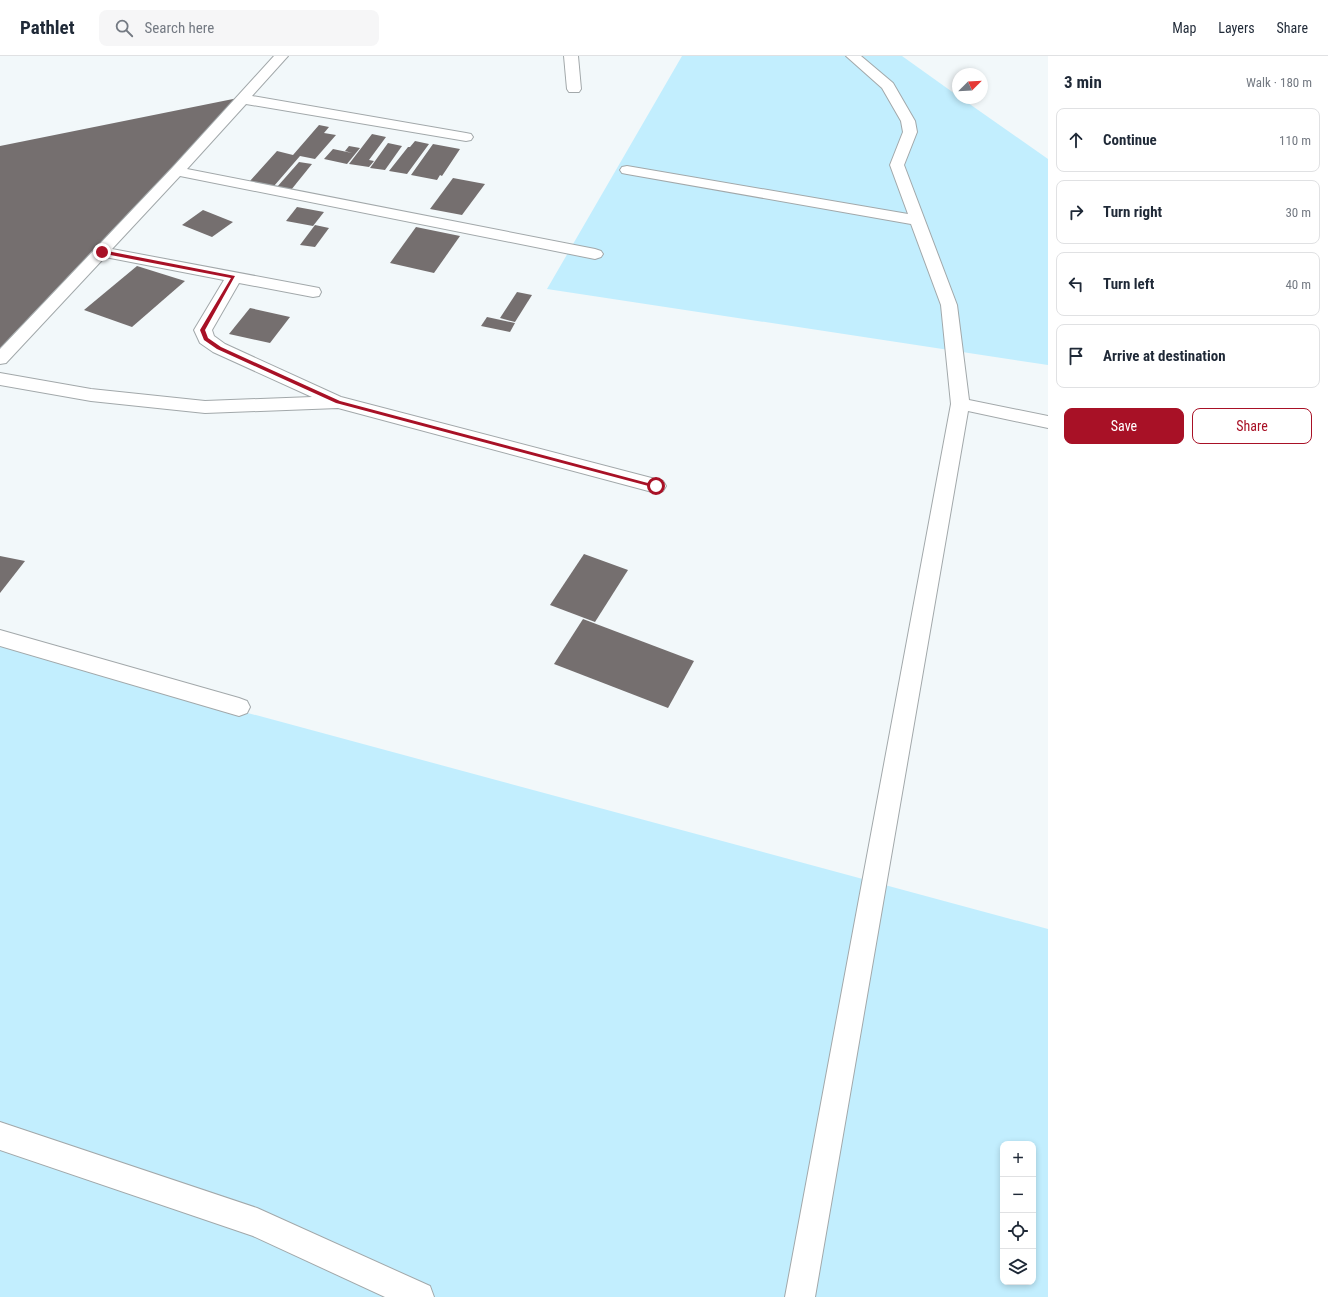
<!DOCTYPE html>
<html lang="en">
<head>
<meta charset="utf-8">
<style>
  :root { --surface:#fff; --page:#f6f6f7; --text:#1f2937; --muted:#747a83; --line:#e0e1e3; --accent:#a81126 }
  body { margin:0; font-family:"Roboto Condensed",sans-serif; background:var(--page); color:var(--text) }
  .controls { position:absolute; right:12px; bottom:12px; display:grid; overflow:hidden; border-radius:8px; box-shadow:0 2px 6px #0003 }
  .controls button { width:36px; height:36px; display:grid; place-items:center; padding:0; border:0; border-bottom:1px solid var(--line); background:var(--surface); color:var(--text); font:20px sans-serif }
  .compass { position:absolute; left:952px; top:12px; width:36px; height:36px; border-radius:50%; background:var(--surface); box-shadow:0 2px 6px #0003; rotate:66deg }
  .stop { position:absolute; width:12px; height:12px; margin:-9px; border:3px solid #a81126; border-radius:50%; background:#fff }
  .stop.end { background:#a81126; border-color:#fff; box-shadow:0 1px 4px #0008 }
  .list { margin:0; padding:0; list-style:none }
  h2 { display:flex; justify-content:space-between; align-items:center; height:52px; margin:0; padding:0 16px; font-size:17px }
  h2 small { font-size:13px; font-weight:400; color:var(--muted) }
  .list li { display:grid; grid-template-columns:26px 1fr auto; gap:12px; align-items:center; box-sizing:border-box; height:64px; margin:0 8px 8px; padding:0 8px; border:1px solid var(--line); border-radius:8px }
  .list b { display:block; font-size:15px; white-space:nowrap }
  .list em { font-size:13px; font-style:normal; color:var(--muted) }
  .actions { display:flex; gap:8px; padding:12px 16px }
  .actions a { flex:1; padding:9px 0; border:1px solid var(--accent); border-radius:8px; text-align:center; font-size:14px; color:var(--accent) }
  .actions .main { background:var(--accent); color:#fff }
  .icon { flex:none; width:22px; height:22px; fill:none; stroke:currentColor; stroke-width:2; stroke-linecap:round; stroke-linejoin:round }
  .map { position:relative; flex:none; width:1048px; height:1241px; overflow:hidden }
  header { display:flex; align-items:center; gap:24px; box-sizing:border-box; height:56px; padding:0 20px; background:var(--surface); border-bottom:1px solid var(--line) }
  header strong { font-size:19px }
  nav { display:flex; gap:22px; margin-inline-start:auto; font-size:14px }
  .search { width:280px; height:36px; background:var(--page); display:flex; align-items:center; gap:10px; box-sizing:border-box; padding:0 14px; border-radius:8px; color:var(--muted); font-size:15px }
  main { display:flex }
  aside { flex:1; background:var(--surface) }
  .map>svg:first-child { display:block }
  .green { fill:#c2eefe; fill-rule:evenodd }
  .building { fill:#756f6f }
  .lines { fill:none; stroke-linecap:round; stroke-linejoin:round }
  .minor-casing { stroke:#a2a8aa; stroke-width:2 }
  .minor { fill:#fff; fill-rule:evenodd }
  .route { fill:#a81126 }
</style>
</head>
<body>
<header>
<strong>Pathlet</strong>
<div class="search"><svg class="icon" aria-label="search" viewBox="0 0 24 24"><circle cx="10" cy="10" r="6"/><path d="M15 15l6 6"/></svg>Search here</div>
<nav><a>Map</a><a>Layers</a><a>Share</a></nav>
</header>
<main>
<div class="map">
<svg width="1048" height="1241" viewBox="0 0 1048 1241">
  <rect width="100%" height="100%" fill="#f2f8fa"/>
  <!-- green -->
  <g class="green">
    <path d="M682,0h220l56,40v2h3l87,61v206l-501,-76z"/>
    <path d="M0,590l1048,283v368h-1048zM1003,1088h30v138h-30z"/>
  </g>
  <!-- building -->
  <g class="building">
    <path d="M238,42l-238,250v-202z"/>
    <path d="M319,69l10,2 -5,6 12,2 -21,24 -15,-3 -26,30 -24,-5 27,-30 16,4z"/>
    <path d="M372,78l14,3 -17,23 5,1 -5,6 -20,-3z"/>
    <path d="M415,85l14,3 -22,30 -18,-3 19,-24h2z"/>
    <path d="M388,87l14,3 -17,24 -15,-2z"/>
    <path d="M433,88l27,5 -18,27 -2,-1 -3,5 -26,-5z"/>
    <path d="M349,90l11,2 -13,16 -23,-5 9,-10 19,4 -7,-2z"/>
    <path d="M299,106l13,2 -21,26 -14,-3z"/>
    <path d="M453,122l32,6 -23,31 -32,-6z"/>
    <path d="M297,151l27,5 -11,14 -27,-5z"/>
    <path d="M203,154l30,12 -21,15 -30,-12z"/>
    <path d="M315,169l14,3 -14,19 -15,-2z"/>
    <path d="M416,171l44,9 -26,37 -44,-10z"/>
    <path d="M137,210l48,15 -53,46 -48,-17z"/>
    <path d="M517,236l15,3 -17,27 -15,-4z"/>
    <path d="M250,252l40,9 -20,26 -41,-9z"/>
    <path d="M487,261l28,6 -5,9 -29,-6z"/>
    <path d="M584,498l44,16 -33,52 -45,-17z"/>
    <path d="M0,500l25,5 -25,32z"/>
    <path d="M583,563l111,42 -26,47 -114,-44z"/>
  </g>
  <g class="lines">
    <!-- minor casing -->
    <g class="minor-casing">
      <g id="minor">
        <path d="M274,0h14l-36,40 214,37 5,1 2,3 -2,3 -5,1 -220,-37 -59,65 408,80 6,2 2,3 -2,3 -6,2 -415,-83 -68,73 207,39 2,4 -2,4 -6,1 -74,-14 -27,47 2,6 11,8 116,53 322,84 3,5 -3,5 -7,2 -318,-85 -133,5 -114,-12 -91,-16v-12l91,16 114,12 107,-4 -99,-45 -13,-9 -6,-13 30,-50 -119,-23 -99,106 -6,1v-15l172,-181z"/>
        <path d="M564,0h14l3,33 -2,3h-10l-2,-3z"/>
        <path d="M846,0h15l32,27 22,38 2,11 -13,33 53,140 12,95 79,16v12l-80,-17 -153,886h-30l166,-893 -10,-99 -30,-81 -284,-50 -5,-1 -2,-3 2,-3 5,-1 281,48 -18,-49 13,-33 -2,-11 -19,-33z"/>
        <path d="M0,574l239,68 8,3 3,6 -3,6 -8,3 -239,-70z"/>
        <path d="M0,1066l257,86 173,78 4,11h-49l-132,-61 -253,-86z"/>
      </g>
    </g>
    <!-- minor -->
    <use href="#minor" class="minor"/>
  </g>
  <!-- route -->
  <path class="route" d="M102,194l133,26 -30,54 3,8 13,9 119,54 319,85 -3,2 -320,-85 -119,-54 -13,-9 -4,-10 31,-52 -131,-25z"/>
</svg>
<div class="controls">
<button>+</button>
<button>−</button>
<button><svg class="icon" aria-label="locate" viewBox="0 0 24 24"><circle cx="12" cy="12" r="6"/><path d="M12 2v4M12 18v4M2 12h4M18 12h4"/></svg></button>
<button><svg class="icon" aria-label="layers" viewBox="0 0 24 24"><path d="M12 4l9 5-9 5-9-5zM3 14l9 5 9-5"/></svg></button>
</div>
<svg class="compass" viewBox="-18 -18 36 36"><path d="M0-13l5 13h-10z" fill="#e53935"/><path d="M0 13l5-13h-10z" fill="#747a83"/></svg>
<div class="stop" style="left:656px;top:430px"></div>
<div class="stop end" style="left:102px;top:196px"></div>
</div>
<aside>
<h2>3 min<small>Walk · 180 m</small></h2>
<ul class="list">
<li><svg class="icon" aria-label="ahead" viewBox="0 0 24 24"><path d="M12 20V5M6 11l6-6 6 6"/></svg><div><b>Continue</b></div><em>110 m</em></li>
<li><svg class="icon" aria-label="right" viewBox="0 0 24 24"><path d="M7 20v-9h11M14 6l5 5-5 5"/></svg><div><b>Turn right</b></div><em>30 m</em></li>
<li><svg class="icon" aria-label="left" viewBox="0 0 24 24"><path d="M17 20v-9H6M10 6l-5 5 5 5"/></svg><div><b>Turn left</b></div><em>40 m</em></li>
<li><svg class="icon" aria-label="arrive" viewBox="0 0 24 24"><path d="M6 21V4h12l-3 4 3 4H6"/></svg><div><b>Arrive at destination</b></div></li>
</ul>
<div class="actions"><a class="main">Save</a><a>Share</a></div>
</aside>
</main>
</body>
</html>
